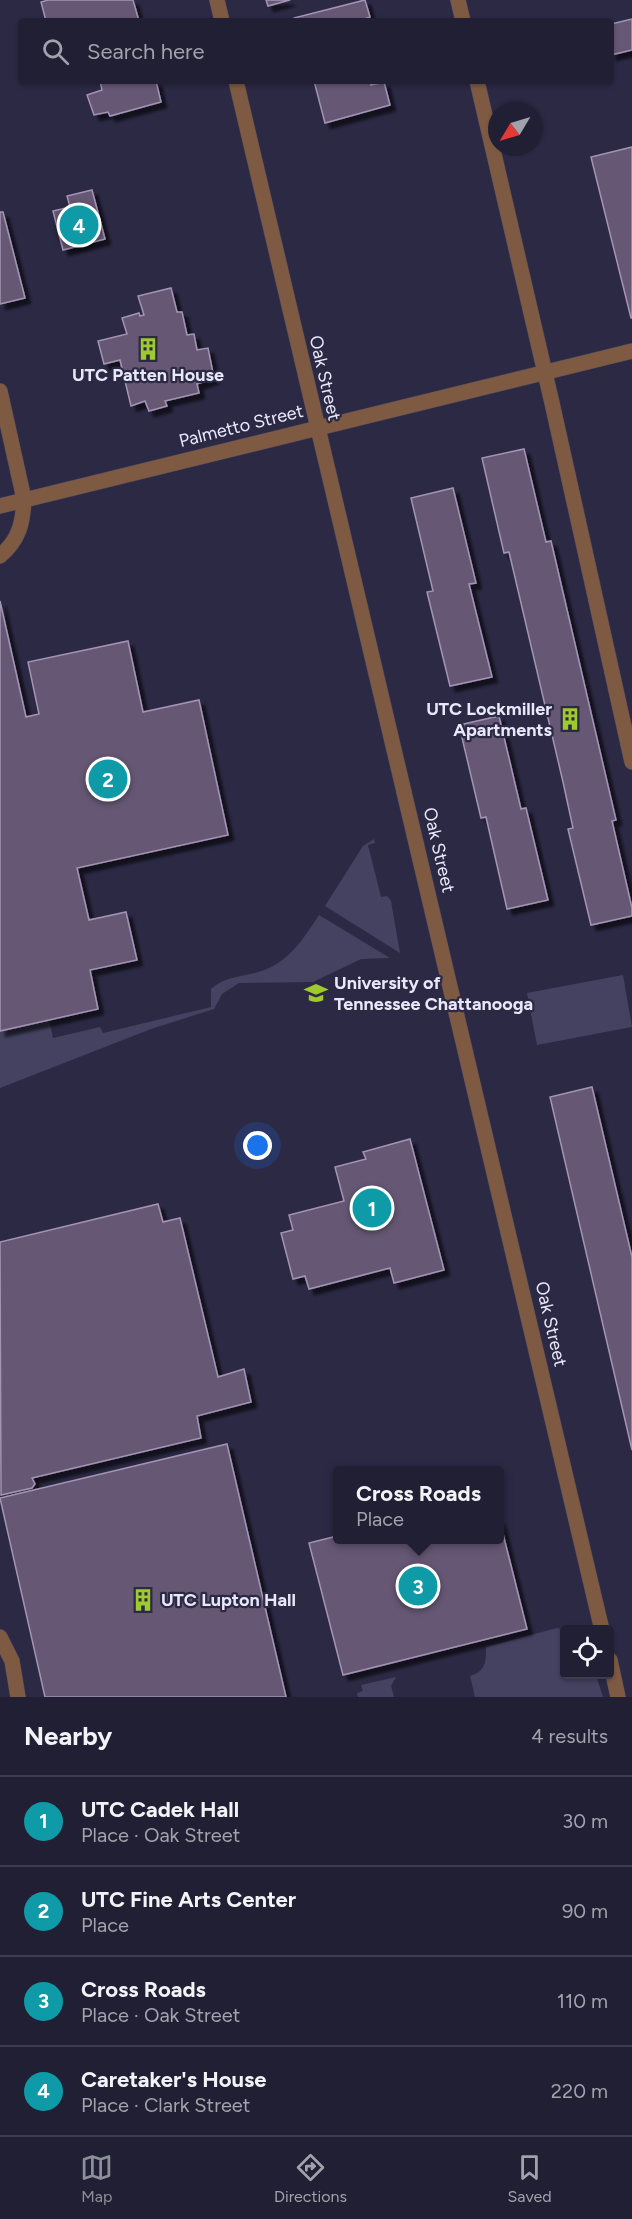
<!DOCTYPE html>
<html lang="en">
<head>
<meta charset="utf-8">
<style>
  :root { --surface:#211f34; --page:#29273c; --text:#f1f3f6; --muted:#a2a2ac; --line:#3e3d4f; --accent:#8c9099 }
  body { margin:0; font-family:Figtree,sans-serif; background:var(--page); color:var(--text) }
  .controls { position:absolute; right:18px; bottom:18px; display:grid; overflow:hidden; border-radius:6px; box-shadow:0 2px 4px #0004 }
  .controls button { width:54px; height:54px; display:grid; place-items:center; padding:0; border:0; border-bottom:2px solid var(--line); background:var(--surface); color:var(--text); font:30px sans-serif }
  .compass { position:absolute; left:488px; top:102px; width:54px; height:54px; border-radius:50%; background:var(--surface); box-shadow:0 2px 4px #0004; rotate:232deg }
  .you { position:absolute; left:258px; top:1146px; width:21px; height:21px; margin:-15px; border:4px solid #fff; border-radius:50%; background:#1a73e8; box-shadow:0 0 0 9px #1a73e833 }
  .badge { display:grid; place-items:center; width:39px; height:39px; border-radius:50%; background:var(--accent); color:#fff; font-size:20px; font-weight:700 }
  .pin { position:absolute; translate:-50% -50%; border:3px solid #fff; box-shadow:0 2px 6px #0006 }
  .popup { position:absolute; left:333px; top:1466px; width:171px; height:78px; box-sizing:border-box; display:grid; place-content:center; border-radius:6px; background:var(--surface); filter:drop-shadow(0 2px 4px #0005); font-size:20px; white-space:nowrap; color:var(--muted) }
  .popup b { font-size:22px; color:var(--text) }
  .popup::after { content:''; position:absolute; left:50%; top:100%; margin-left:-12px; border:12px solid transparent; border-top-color:var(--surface) }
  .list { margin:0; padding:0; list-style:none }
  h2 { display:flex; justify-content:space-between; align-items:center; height:78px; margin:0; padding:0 24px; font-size:26px }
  h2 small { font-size:20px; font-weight:400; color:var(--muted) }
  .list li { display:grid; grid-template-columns:39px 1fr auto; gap:18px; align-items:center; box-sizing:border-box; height:90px; padding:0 24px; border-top:2px solid var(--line) }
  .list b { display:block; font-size:22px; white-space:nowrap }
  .list p { margin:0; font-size:20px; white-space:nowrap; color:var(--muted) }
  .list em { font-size:20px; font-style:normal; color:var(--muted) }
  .icon { flex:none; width:33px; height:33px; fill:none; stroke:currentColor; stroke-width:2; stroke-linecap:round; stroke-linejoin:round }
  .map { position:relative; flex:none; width:632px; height:1697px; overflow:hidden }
  .search { position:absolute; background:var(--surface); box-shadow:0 2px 4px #0004; left:18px; right:18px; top:18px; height:66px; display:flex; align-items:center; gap:15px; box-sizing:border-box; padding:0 21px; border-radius:6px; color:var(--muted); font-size:22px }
  .sheet { height:438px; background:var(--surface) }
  nav { display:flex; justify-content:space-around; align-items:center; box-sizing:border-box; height:84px; border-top:2px solid var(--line); background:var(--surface); font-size:16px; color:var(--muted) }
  nav a { display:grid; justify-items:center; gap:3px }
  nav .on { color:var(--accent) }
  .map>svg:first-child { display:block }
  .green { fill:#454261 }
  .building { fill:#665875; stroke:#a394b3; stroke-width:1.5; filter:url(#shadow) }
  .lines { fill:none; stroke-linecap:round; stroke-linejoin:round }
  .lane-casing { stroke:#46445e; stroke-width:16 }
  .street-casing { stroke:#46445e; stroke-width:16 }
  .lane { stroke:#7f5a43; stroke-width:15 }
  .street { stroke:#7f5a43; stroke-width:15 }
  .labels { text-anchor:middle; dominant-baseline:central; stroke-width:4.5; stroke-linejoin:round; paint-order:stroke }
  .poi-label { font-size:18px; font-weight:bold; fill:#e9e8fb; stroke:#2c2945; text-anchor:start }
  .street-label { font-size:18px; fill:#e9e8fb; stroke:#2c2945 }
</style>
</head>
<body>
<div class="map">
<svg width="632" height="1697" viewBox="0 0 632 1697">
  <defs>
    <filter id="shadow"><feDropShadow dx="5.5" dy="5.5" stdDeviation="1.5" flood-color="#0009"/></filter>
  </defs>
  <rect width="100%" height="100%" fill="#2c2945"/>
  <!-- green -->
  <g class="green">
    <path d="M374,839l1,4 -7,2 13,52 6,-1 4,5 9,52 -75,-47 38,-60z"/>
    <path d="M319,915l71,43 -29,1 -48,23 -74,1 -17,11 -8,15 -63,20 -151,59v-57l49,-11 4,18 47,-11 3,6 108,-26v-18c13,-12 28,-12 44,-16 32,-8 47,-32 64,-58z"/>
    <path d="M623,975l9,52 -95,18 -10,-52z"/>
    <path d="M557,1628l7,2v44l32,1 7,22h-128l-5,-21c16,-5 16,-14 16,-29z"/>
    <path d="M396,1677l-5,9 3,11h-36l-1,-4 6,-2 -2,-6z"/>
  </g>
  <!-- building -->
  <g class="building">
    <path d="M48,0h85l6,21h-93l-5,-19z"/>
    <path d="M266,0h24l-22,6z"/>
    <path d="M365,0l5,17 -11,4h-64l-1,-3z"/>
    <path d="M632,19v31l-21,5v-31z"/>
    <path d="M100,81h56l5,21 -51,14 -2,-4 -14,3 -7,-20 15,-5z"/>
    <path d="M314,81h56l1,4 13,-3 6,23 -65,18z"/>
    <path d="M632,147v171h-1l-40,-161z"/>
    <path d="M92,190l13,49 -42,11 -10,-39 17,-4 -3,-11z"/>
    <path d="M0,212h3l22,86 -25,6z"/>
    <path d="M171,288l6,24h5l5,23 7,-1 3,16 11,-2 6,30 -17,6 2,9 -34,8 2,5 -18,5 -4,-10 -14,5 -11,-46 -16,4 -6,-23 29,-7 -5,-16 17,-5 1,3 4,-1 -6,-19z"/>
    <path d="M524,449l22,93 5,-1 65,279 -4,1 20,87v8l-41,9 -23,-96 5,-1 -10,-46 -54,-230 -5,1 -22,-95z"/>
    <path d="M453,488l23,95 -7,1 23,93 -42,9 -23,-94 6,-1 -22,-93z"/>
    <path d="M0,601l26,116 13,-3 -11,-52 100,-21 15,71 56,-12 29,135 -151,33 12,52 37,-8 11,48 -47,10 8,39 -98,22z"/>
    <path d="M499,716l22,93 5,-1 22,92 -41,9 -21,-92 -5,1 -22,-93z"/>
    <path d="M592,1087l40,170v193l-82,-353z"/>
    <path d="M410,1139l34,131 -50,13 -4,-15 -81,21 -4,-13 -12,3 -12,-46 12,-3 -4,-15 55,-14 -9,-34 31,-8 -3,-7z"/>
    <path d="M158,1204l5,18 17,-4 38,159 26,-8 7,33 -54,14 4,22 -169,40 3,6 -3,4 -31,7 -1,-253z"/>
    <path d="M227,1444l59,253h-241l-45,-199z"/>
    <path d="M499,1518l28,111 -184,46 -34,-132 28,-7v4h162z"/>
  </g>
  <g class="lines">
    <!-- lane casing -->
    <g class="lane-casing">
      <g id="lane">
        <path d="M458,0l5,21"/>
        <path d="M477,81l75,322 80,359"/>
        <path d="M0,556c19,-16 23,-33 24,-57"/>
      </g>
    </g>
    <!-- street casing -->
    <g class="street-casing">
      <g id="street">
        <path d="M217,0l5,21"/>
        <path d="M236,81l366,1549"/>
        <path d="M0,391l24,108"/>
        <path d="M0,506l632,-155"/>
        <path d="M0,1637l12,24 6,36"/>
        <path d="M610,1660l8,37"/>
      </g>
    </g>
    <!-- lane -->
    <use href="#lane" class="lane"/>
    <!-- street -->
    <use href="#street" class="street"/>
  </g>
  <!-- icons -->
  <defs>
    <g id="building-bare" transform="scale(1.8)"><path d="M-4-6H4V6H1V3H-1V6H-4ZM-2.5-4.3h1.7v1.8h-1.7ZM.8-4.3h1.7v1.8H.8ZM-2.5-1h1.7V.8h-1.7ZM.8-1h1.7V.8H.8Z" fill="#9fca2e" stroke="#2c2945" stroke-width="2.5" paint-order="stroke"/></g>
    <g id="university-bare" transform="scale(1.8)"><path d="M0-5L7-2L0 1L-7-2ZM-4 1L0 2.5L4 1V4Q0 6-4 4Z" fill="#9fca2e" stroke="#2c2945" stroke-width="2.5" paint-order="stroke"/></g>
  </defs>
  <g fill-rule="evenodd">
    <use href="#building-bare" x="148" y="349"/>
    <use href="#building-bare" x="570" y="719"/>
    <use href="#university-bare" x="316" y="993"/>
    <use href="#building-bare" x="143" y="1600"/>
  </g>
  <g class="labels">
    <!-- poi labels -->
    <g class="poi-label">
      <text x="148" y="375" text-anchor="middle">UTC Patten House</text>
      <text x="552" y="709" text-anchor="end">UTC Lockmiller<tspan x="552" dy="21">Apartments</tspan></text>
      <text x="334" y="983">University of<tspan x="334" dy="21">Tennessee Chattanooga</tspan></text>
      <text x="161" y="1600">UTC Lupton Hall</text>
    </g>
    <!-- street labels -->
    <g class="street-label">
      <text transform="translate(325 378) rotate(77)">Oak Street</text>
      <text transform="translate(241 426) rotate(-14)">Palmetto Street</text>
      <text transform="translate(439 850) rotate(77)">Oak Street</text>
      <text transform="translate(551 1324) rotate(77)">Oak Street</text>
    </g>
  </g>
</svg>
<div class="controls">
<button><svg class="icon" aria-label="locate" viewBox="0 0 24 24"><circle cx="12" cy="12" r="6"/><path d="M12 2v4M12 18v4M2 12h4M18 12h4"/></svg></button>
</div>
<svg class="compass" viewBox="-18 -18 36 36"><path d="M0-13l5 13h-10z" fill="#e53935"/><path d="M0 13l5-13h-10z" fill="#a2a2ac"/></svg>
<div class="you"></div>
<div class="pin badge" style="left:372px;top:1208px;background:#0f9aa8">1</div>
<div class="pin badge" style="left:108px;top:779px;background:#0f9aa8">2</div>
<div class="pin badge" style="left:418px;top:1586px;background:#0f9aa8">3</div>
<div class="popup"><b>Cross Roads</b>Place</div>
<div class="pin badge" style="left:79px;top:225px;background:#0f9aa8">4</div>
<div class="search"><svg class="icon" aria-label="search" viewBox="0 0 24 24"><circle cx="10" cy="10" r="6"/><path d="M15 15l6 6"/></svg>Search here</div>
</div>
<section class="sheet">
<h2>Nearby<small>4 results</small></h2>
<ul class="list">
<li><span class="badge" style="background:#0f9aa8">1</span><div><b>UTC Cadek Hall</b><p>Place · Oak Street</p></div><em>30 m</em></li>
<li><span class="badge" style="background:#0f9aa8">2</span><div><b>UTC Fine Arts Center</b><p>Place</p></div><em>90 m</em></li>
<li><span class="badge" style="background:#0f9aa8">3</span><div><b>Cross Roads</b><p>Place · Oak Street</p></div><em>110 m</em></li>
<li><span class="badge" style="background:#0f9aa8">4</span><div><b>Caretaker's House</b><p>Place · Clark Street</p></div><em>220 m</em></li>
</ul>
</section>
<nav>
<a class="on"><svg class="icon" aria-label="map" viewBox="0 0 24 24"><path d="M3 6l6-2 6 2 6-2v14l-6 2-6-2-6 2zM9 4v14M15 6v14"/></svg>Map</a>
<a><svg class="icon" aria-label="directions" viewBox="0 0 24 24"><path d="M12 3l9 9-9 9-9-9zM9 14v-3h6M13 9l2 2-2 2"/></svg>Directions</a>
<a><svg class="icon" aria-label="saved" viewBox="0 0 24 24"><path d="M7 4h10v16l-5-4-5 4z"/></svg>Saved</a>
</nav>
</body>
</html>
